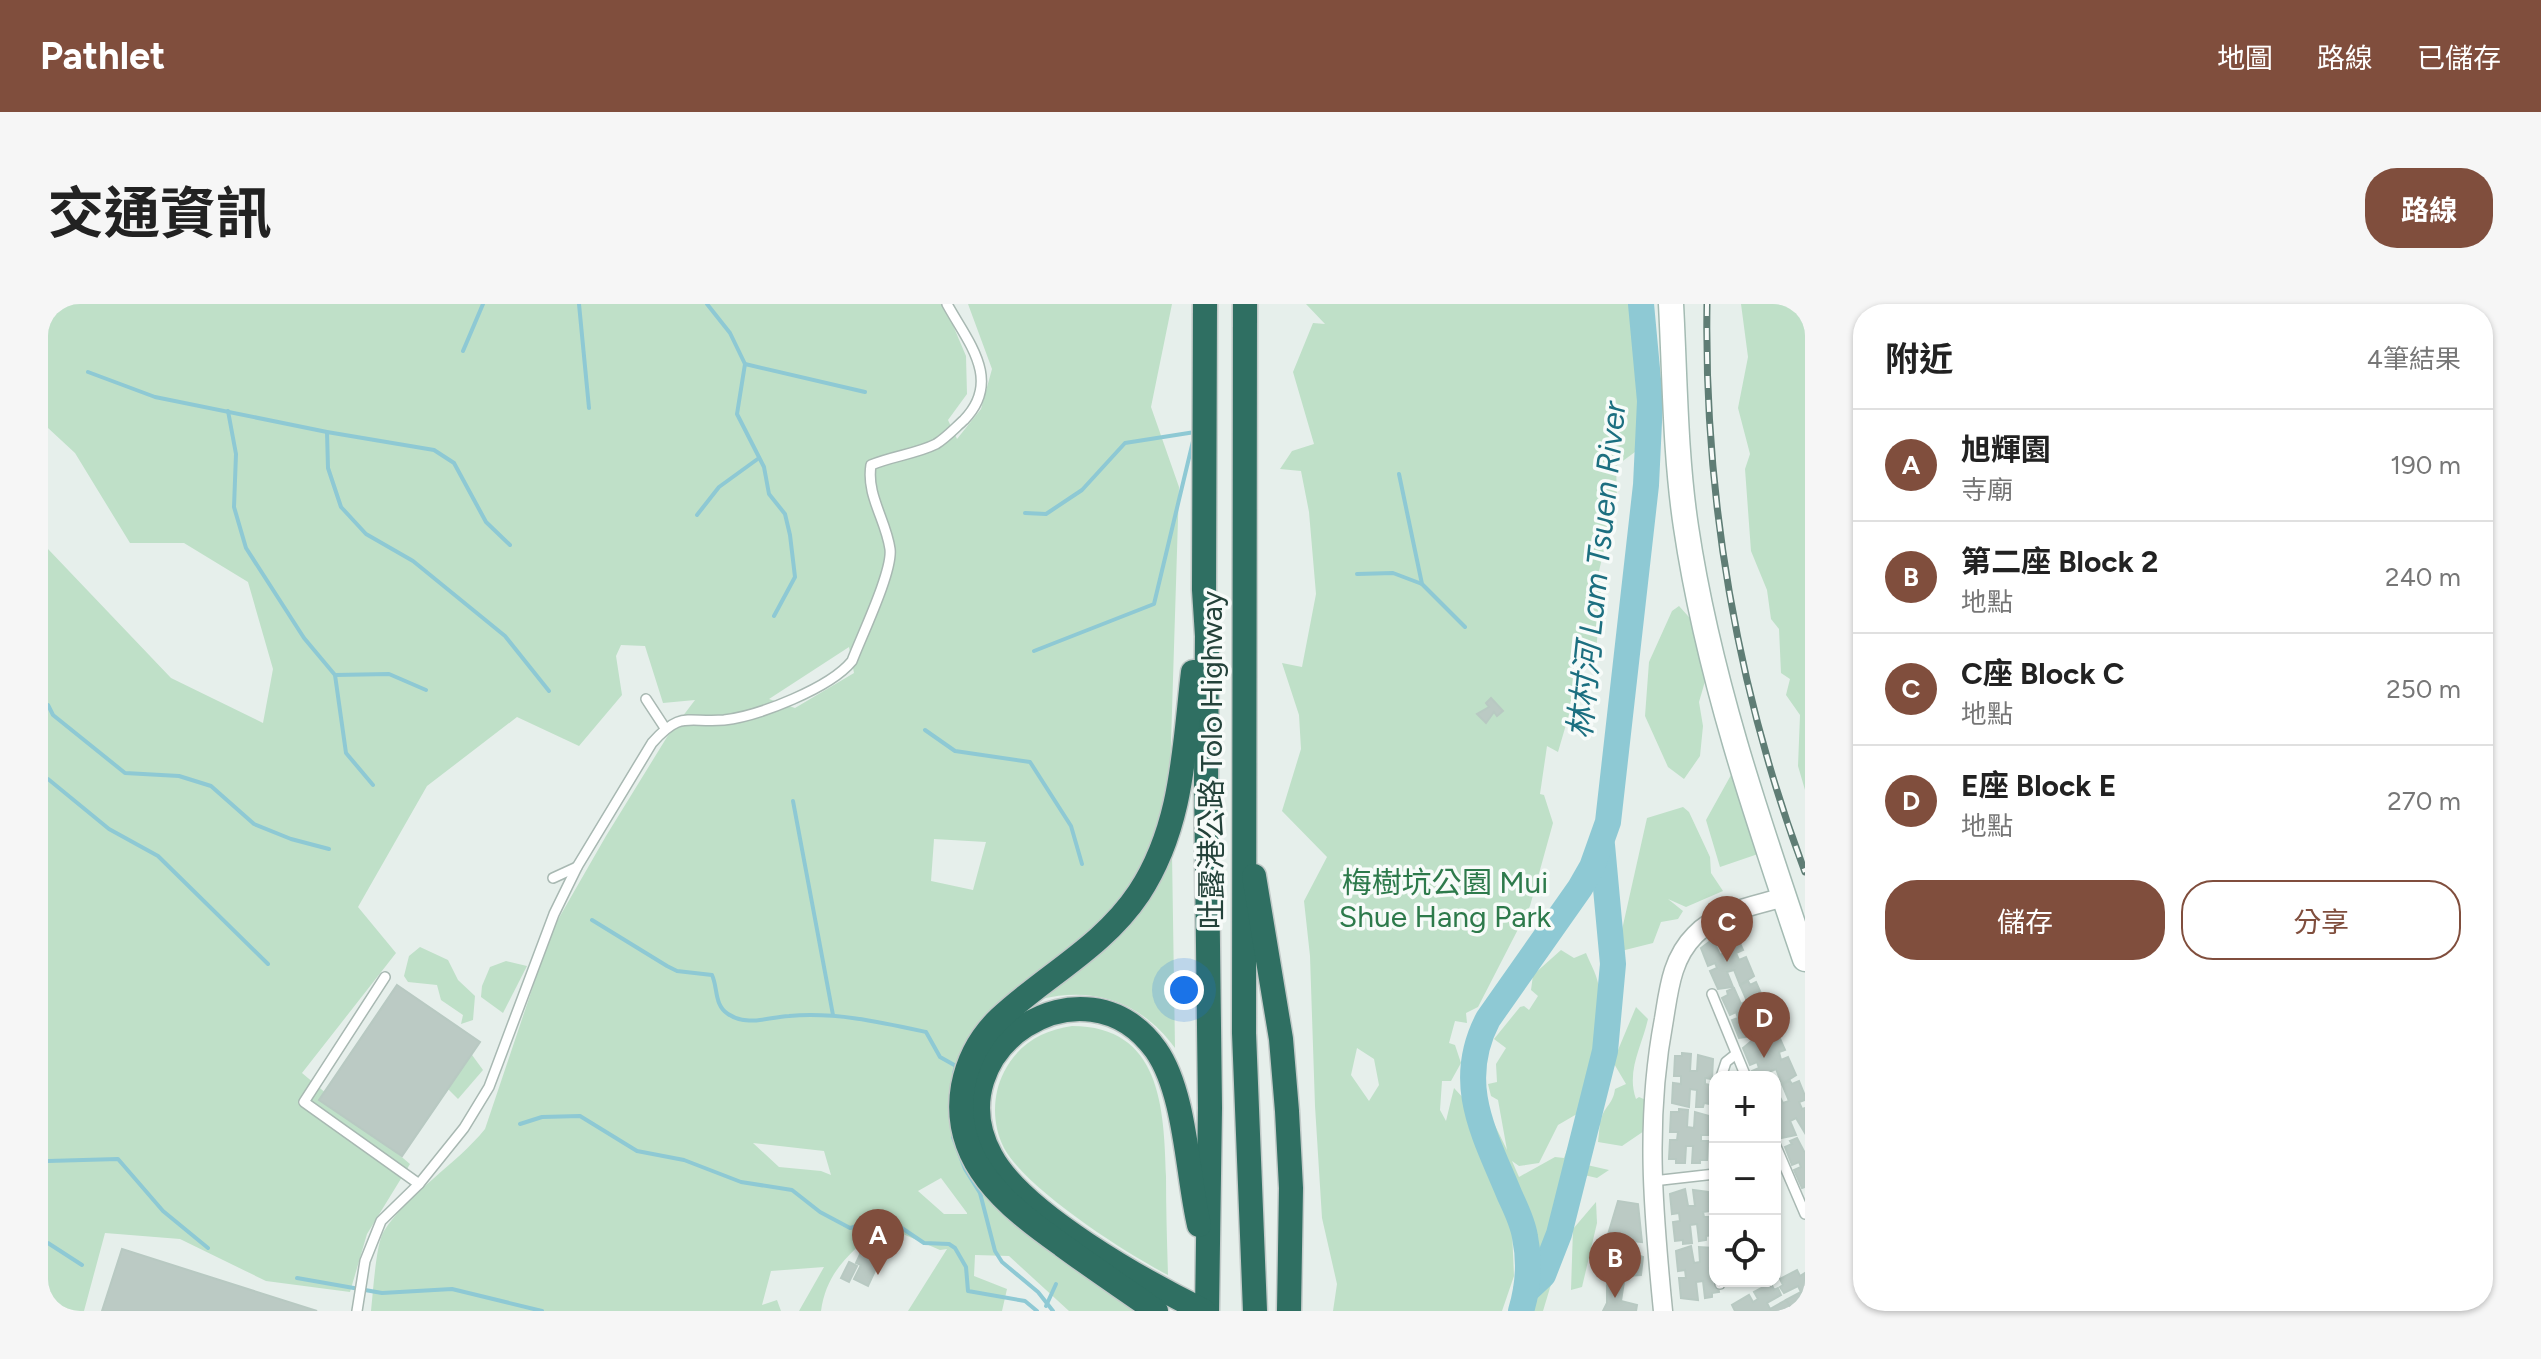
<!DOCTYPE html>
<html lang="zh-TW">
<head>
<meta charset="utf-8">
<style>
  :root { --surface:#fff; --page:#f6f6f6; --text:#222; --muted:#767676; --line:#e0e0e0; --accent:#804e3d }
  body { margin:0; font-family:Figtree,"Noto Sans TC",sans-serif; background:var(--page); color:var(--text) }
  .controls { position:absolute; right:24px; bottom:24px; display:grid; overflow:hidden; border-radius:16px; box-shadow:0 2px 6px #0004 }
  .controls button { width:72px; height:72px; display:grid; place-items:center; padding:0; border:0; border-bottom:2px solid var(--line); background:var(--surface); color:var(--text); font:40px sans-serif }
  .you { position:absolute; left:1136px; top:686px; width:28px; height:28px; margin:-20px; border:6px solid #fff; border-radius:50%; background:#1a73e8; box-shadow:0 0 0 12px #1a73e833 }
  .badge { display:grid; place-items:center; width:52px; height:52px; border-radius:50%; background:var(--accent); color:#fff; font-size:26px; font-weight:700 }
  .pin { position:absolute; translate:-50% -66px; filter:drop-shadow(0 2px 4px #0008) }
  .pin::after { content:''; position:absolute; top:42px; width:28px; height:24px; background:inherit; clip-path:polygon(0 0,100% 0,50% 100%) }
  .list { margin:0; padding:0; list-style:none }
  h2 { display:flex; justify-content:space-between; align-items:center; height:104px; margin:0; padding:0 32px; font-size:34px }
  h2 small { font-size:26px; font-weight:400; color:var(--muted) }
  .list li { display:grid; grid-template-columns:52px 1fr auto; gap:24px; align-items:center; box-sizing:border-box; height:112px; padding:0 32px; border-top:2px solid var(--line) }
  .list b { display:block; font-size:30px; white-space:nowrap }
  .list p { margin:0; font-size:26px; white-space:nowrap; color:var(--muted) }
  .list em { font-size:26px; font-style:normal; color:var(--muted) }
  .actions { display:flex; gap:16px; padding:24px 32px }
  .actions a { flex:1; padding:18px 0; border:2px solid var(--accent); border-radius:32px; text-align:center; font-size:28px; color:var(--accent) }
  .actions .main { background:var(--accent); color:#fff }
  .icon { flex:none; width:44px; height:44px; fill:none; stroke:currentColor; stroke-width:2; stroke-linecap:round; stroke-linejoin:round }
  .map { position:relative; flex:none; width:1757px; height:1007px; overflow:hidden; border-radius:32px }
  header { display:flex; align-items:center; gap:48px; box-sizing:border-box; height:112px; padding:0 40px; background:var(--accent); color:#fff }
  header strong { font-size:38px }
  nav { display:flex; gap:44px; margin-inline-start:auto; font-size:28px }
  .intro { display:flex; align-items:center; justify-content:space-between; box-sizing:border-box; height:192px; padding:0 48px }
  h1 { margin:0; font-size:56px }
  .button { padding:20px 36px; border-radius:32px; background:var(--accent); color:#fff; font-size:28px; font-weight:700 }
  main { display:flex; gap:48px; padding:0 48px }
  aside { flex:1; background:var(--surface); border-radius:32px; box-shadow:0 2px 6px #0004 }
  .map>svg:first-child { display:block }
  .green { fill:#bfe0c8; fill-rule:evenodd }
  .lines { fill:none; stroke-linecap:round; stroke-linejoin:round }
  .stream { stroke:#8ec9d4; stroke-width:4 }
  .river { stroke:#8ec9d4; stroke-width:26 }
  .building { fill:#bbcac4; stroke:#b8c9c2; stroke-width:2 }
  .lane-casing { stroke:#a8b8b2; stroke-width:12 }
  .street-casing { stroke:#a8b8b2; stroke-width:21 }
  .secondary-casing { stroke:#a4bbb3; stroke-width:27 }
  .highway-casing { stroke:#c2cac8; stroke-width:27 }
  .lane { stroke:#fff; stroke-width:9 }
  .street { stroke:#fff; stroke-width:18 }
  .secondary { stroke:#fff; stroke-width:24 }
  .highway { stroke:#2f6f62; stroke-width:24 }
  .rail-casing { stroke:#5f7d75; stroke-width:7 }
  .rail { stroke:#f7fbf9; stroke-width:4; stroke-dasharray:12; stroke-linecap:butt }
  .labels { text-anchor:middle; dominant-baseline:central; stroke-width:7; stroke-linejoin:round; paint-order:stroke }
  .street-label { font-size:30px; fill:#24423a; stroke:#f7fbf9 }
  .park-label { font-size:30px; fill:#2d7a4b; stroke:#f7fbf9 }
  .water-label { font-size:32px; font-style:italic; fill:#1c6f80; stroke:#f7fbf9 }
</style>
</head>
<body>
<header>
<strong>Pathlet</strong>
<nav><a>地圖</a><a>路線</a><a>已儲存</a></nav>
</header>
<div class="intro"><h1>交通資訊</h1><a class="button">路線</a></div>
<main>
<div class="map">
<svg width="1757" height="1007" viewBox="0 0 1757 1007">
  <rect width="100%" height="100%" fill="#e6efeb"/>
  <!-- green -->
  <g class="green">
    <path d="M0,0h896l22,52 1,38 -19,26 9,19 24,-30 11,-40 -24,-65h204l-21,103 28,80 -9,288 -4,26 -17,51 -19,35 -16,21 -18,19 -101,81 -33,153c32,64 118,110 176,150h-69l-60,-55 -34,-1 -1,21 33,13 -5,22h-94l39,-62 -7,1 -58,-25c-30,27 -55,44 -61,86h-22l25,-44 -53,4 -9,34 15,-5 4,11h-410c2,-17 5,-69 13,-80 25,-39 72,-66 101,-102l67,-199 54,-94 61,-99 28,-37 -32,3 -18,-57 -24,-1 -5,11 6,39 -43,51 -62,-29 -90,69 -69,121 38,46 -94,120 108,91 -43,70 -17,58 -84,-11 -86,-42 -75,-6 -21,78h-36v-762l123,129 92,45 10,-54 -25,-87 -64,-39h-54l-55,-90 -27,-25zM801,343l5,26 -59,35 -26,-9zM886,535l52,3 -13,48 -42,-9zM705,839l71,8 7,24 -10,-4 -42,-4zM893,874l26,35v1h-23l-26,-23z"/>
    <path d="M1258,0h328l1,5 6,74 -6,69 -19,14 1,29 -18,76 2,23 -5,58 -14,18 -24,82 -11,-6 -7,48 4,1 9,28 -23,83 -52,101 -12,6 1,10 -12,-2 -6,22 6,2 6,18 -10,18h-9l-2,29 6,11 8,-33 12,13 16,55 18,36 12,38 2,46 -12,35h-169l4,-27 -15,-66 -7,-112 -5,-150 -6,-55 23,-44 -45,-46 19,-62 -2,-34 -17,-52 20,4 14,-73 -7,-82 -8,-41 -21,-2 12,-18 22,-7 -21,-72 20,-49 12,1zM1309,744l17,11 5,26 -10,16 -18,-26z"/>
    <path d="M1693,0h64v486l-7,-24 2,-51 -14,-20 4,-16 -9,-6 -2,-44 -8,-10 -4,-29 -16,-39 -6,-82 5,-15 -12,-46 10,-51z"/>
    <path d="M1631,302l18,20 13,38 -11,38 4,24 -3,30 -16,23 -16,-12 -23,-51 4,-54 23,-51z"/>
    <path d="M1683,471l16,18 18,9 10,27 -17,25 -38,13 -14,-47z"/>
    <path d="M1635,503l6,5 21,45 1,16 12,18 -37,16 -18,-8 15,12 -5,8 -17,3 -8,21 -36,9 30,-134z"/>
    <path d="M1124,550l3,194c-33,-45 -79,-62 -134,-49z"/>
    <path d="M372,643l28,13 10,20 17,16 -2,24 -12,4 2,-9 -22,-15 -4,-15 -29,-3 -4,-6 5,-20z"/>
    <path d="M1513,646l13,8 12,-5c4,10 10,20 12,30 7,30 -8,97 -16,128l-24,14 -19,38 -20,3 -7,-5 7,16 36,-20 9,1 14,-38 23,1c2,-14 12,-16 14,-32l11,-5 -13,-22 23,-55 12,12c-6,27 -22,52 -12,80l3,-2 7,3 1,29 -25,17 -24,-4 2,-19 -13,42 22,5 -12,8 -13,-3 -41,136h-13l5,-39 -1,-32 -50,-121 -2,-20 25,51 -9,-50 -7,-4 -3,-12 9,-2 -1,-18 10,-16 -12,-9 26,-32 4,-1 5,4 9,-14 -7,-6 2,-15z"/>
    <path d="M458,657l21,5 -24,47 -22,-16 1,-11 8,-19z"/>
    <path d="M1024,722c89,0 92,82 94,150 0,33 1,66 2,99 -43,-22 -142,-86 -164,-127 -12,-23 -12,-53 0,-76 14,-28 39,-42 68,-46z"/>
    <path d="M416,740l19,26 -25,29 -18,-18z"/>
    <path d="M1548,898l1,21 -15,64 -11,3 2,-61z"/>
  </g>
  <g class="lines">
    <!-- stream -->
    <g class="stream">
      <path d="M531,0l10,104"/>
      <path d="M659,0l23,29 15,31 -8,50 27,53 5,27 16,20 5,21 5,42 -21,39"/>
      <path d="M415,47l20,-47"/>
      <path d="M697,60l120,28"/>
      <path d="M40,68l67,25 172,35 107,18 20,13 32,59 24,23"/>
      <path d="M180,107l8,43 -2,53 12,41 58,90 31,37 54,-1 37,16"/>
      <path d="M279,128l1,36 13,39 25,27 47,27 92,75 44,55"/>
      <path d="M1351,170l23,110 43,43"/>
      <path d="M977,209l21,1 36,-24 43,-47 70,-11"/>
      <path d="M649,211l22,-28 40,-29"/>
      <path d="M1309,270l36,-1 29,11"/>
      <path d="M986,347l120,-47 40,-167"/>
      <path d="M287,371l11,78 27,32"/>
      <path d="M0,401l5,10 72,58 54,3 32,10 43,38 37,15 38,10"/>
      <path d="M877,426l30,21 75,11 41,64 11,38"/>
      <path d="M0,475l61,50 49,27 110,108"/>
      <path d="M745,497l40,214"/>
      <path d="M544,616l75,46 10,5 35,4c6,13 2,30 16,39 19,13 40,3 61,2 47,-4 91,6 137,16l14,25 16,9 -2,7"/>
      <path d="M472,820l22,-7 38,-1 57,35 47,9 57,22 51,8 28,22 30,16 37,-10 37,25 25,1 6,4 11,19 2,24 57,10 12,10"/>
      <path d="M905,833l12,32 15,24 15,58 7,11 36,30 15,19"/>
      <path d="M0,857l70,-2 45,52 45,37"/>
      <path d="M0,939l34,22"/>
      <path d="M249,974l85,15 70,-4 90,22"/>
      <path d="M998,1002l10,-22"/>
    </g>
    <!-- river -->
    <g class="river">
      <path d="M1478,987l17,-16 16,-41 46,-183 8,-87 -11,-119"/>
      <path d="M1473,1007c7,-23 9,-50 4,-74 -2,-14 -9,-28 -15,-41 -25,-61 -56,-112 -22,-177l92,-131 12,-21 16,-45 38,-337 4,-84 -9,-97"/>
    </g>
  </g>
  <!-- building -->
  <g class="building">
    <path d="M1443,394l12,13 -6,5 -3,-4 -8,11 -9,-9 12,-7 -3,-4z"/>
    <path d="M1679,628l2,3 6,-3 8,18 -7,3 3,7 7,-3 8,19 -14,9 -6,-15 -7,2 6,15 -15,2 -8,-18 7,-3 -2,-5 -7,3 -7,-18 12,-9 7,16 6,-3 -7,-17z"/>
    <path d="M1700,677l2,4 6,-3 8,18 -7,3 3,7 7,-3 8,18 -14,10 -7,-17 -6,3 6,15 -15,2 -7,-18 6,-2 -2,-6 -6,3 -8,-17 6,-3 -1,-4 7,-3 7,16 6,-3 -7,-16z"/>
    <path d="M349,681l83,57 -78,114 -83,-56z"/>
    <path d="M1721,727l2,4 6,-3 8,18 -6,2 2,8 7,-3 8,18 -14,9 -6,-15 -7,3 3,5h-17l-3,-6 7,-3 -2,-6 -7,3 -7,-17 12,-10 7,16 6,-3 -7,-16z"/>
    <path d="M1634,749l9,1 -1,17h7l1,-16 15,4 -1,20 -7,-1v6l6,1 -1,19 -6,-1 -1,4h-7l1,-17 -7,-1 -1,18 -17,-4 1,-20 8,1v-8h-7l1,-20h7z"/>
    <path d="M1742,777l2,3 7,-3 6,15v4l-6,2 3,7 3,-1v25l-9,-15 -6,3 6,14 -15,3 -6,-16v-3l5,-2 -2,-5 -3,1v-25l8,15 6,-2 -7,-17z"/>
    <path d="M1631,805l9,1 -1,17 7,1 1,-16 14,4 -1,19h-7v6h7l-1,19h-7v3h-8l1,-17h-7l-1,17h-9v-4h-7l1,-19h7l1,-8h-8l1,-20h8z"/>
    <path d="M1749,834l8,15v34l-3,1 -8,-18 7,-3 -2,-5 -7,3 -7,-18 7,-3 -2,-3z"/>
    <path d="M1637,885l3,17h7l-2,-16 15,2 2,19 -7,1 1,5h6l3,18 -7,1v4l-7,1 -2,-17 -7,1 2,18 -9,1v-4l-8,1 -2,-19 7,-1 -1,-8 -7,1 -2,-20z"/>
    <path d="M1570,897l20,3 4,38 -35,-4z"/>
    <path d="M1565,935l16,2 -1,11 15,5 -2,18 -16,1 -2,12 -16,-2z"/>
    <path d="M1643,942l3,17 6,-1 -1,-15 15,1 1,20h-6v6l6,-1 4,19 -7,1v4l-7,1 -2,-17 -7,1 2,18 -17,-2 -2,-20h7l-1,-8 -7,1 -2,-20z"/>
    <path d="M815,944l3,5 14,7 -12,26 -14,-7 7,-14 -5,-2z"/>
    <path d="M74,945l195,62h-215z"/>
    <path d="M801,958l8,4 -8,16 -8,-4z"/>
    <path d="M1749,966l3,6 5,-3v36l-5,2h-4l-3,-4 -2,1 -5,-8 15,-8 -3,-6 -14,7 -4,-6 3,-2 -3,-6z"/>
    <path d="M1723,979l3,7 4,-2 3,7 -14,8 3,6 16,-9 5,8 -3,3h-53l-3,-6 17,-10 4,7 5,-3 -4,-7z"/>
    <path d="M1559,982l16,2 -2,13 16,4 -1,6h-33l4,-8z"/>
  </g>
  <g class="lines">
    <!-- lane casing -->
    <g class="lane-casing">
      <g id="lane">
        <path d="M598,395l19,29"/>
        <path d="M505,574l24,-11"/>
        <path d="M337,673l-81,125 115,82"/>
        <path d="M1664,690l34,83"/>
        <path d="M1673,773l5,-15 10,-8"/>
        <path d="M1727,840l30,70"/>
        <path d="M1605,877l62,-7"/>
        <path d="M1672,977v3"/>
        <path d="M309,1007l8,-50 16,-40 38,-37 45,-56 25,-41 65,-173 23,-47 75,-124c29,-33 35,-20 72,-23 35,-4 106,-32 128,-59 9,-24 41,-90 38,-112 -4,-29 -24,-54 -19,-84 21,-9 45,-11 65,-21 10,-6 19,-16 28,-24 39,-40 3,-79 -17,-116"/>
      </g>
    </g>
    <!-- street casing -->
    <g class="street-casing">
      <path id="street" d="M1615,1007c-10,-101 -18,-192 1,-292 5,-31 8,-61 31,-84 23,-24 59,-29 89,-38"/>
    </g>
    <!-- secondary casing -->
    <g class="secondary-casing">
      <path id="secondary" d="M1623,0c4,74 4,150 15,223 22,148 71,291 119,432"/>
    </g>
    <!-- highway casing -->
    <g class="highway-casing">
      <g id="highway">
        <path d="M1157,0l-1,286 3,46 -1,146 4,326 -3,203"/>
        <path d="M1197,0l-1,729 11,278"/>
        <path d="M1206,572l27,163 6,72 4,77 -2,123"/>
        <path d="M1151,921c-12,-51 -13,-132 -43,-175 -71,-99 -223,-1 -165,106 31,58 154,126 213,155"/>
        <path d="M1108,1007c-31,-22 -63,-43 -94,-66 -54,-38 -112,-84 -99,-159 5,-26 18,-50 37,-68 46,-43 103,-71 139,-125 44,-67 45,-145 54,-221"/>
      </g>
    </g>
    <!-- lane -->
    <use href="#lane" class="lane"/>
    <!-- street -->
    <use href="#street" class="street"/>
    <!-- secondary -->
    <use href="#secondary" class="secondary"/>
    <!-- highway -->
    <use href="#highway" class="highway"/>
    <!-- rail casing -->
    <g class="rail-casing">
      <path id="rail" d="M1659,0c-3,193 30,387 98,568"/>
    </g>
    <!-- rail -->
    <use href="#rail" class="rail"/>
  </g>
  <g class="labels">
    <!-- street labels -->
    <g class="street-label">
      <text transform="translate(1163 456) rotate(-90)">吐露港公路 Tolo Highway</text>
    </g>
    <!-- park labels -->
    <g class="park-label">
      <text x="1397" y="578">梅樹坑公園 Mui<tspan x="1397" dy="34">Shue Hang Park</tspan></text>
    </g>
    <!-- water labels -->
    <g class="water-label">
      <text transform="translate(1549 266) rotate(-84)">林村河 Lam Tsuen River</text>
    </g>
  </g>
</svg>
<div class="controls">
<button>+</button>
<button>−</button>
<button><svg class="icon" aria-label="locate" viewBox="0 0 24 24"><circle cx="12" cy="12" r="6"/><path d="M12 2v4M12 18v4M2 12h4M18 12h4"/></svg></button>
</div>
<div class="you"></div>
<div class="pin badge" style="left:830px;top:971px">A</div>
<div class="pin badge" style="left:1567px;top:994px">B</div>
<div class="pin badge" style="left:1679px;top:658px">C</div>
<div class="pin badge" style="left:1716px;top:754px">D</div>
</div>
<aside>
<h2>附近<small>4筆結果</small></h2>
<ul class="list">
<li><span class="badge">A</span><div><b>旭輝園</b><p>寺廟</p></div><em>190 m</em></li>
<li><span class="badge">B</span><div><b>第二座 Block 2</b><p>地點</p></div><em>240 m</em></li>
<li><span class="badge">C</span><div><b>C座 Block C</b><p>地點</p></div><em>250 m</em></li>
<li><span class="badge">D</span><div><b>E座 Block E</b><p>地點</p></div><em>270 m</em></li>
</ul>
<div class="actions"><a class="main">儲存</a><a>分享</a></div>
</aside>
</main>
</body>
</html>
